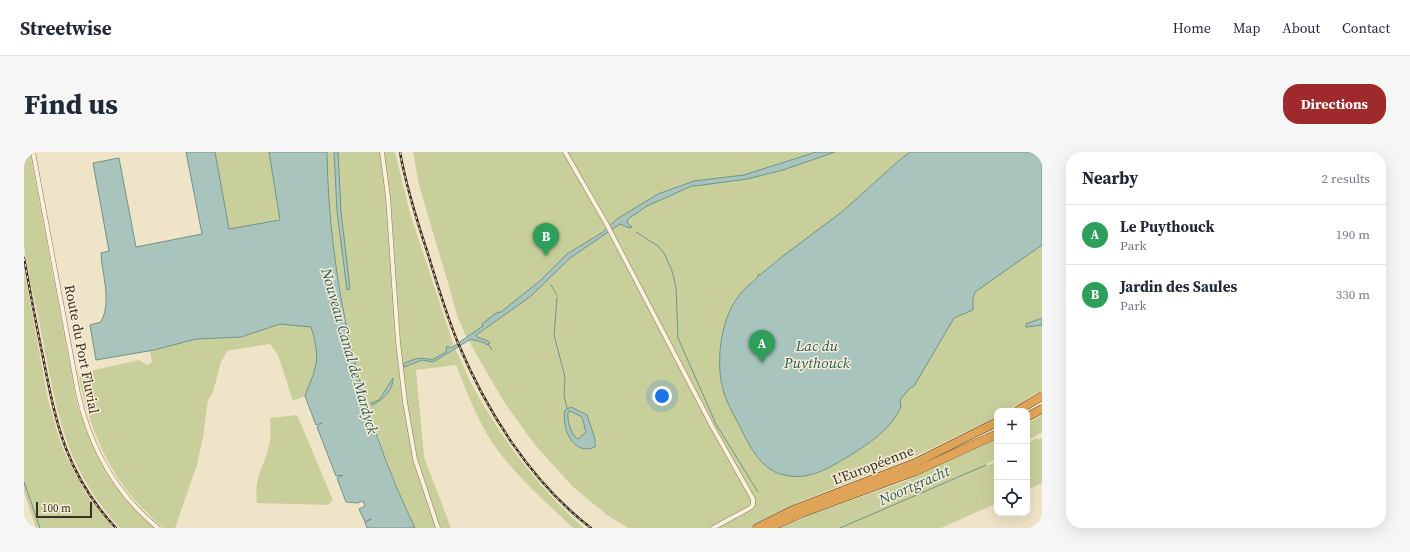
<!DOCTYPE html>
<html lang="en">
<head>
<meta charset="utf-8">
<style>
  :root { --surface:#fff; --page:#f6f6f7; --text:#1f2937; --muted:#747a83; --line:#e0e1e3; --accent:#9e2a2b }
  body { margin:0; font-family:"Source Serif 4",serif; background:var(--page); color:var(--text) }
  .controls { position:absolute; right:12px; bottom:12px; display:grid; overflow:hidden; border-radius:8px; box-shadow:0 4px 16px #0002 }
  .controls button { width:36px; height:36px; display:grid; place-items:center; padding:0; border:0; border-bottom:1px solid var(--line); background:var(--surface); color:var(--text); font:20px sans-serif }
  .scale { position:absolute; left:12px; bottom:10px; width:56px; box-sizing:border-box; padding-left:4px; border:2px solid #3d2e20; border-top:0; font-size:11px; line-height:14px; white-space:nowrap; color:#3d2e20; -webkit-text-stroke:3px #f7eed8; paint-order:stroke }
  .you { position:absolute; left:638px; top:244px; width:14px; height:14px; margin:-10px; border:3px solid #fff; border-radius:50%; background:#1a73e8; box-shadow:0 0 0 6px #1a73e833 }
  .badge { display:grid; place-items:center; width:26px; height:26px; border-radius:50%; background:var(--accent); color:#fff; font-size:13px; font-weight:700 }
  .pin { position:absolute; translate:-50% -33px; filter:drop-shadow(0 1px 2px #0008) }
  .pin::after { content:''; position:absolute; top:21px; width:14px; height:12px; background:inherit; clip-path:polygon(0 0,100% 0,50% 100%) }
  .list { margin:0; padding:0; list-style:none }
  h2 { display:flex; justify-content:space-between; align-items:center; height:52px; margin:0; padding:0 16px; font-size:17px }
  h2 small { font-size:13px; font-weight:400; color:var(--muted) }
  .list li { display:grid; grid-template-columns:26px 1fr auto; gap:12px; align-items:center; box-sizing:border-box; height:60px; padding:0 16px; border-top:1px solid var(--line) }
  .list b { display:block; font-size:15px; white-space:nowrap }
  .list p { margin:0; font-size:13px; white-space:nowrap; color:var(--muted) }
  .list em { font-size:13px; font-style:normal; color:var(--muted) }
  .icon { flex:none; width:22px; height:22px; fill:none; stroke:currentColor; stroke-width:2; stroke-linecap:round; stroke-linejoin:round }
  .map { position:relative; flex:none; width:1018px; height:376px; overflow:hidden; border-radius:16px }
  header { display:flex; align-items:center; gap:24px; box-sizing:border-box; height:56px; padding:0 20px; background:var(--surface); border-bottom:1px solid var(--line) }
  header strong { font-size:19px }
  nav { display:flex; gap:22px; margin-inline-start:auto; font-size:14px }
  .intro { display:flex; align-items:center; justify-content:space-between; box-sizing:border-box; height:96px; padding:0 24px }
  h1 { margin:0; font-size:28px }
  .button { padding:10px 18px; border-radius:16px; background:var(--accent); color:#fff; font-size:14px; font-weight:700 }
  main { display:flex; gap:24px; padding:0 24px }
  aside { flex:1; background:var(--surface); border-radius:16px; box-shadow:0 4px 16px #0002 }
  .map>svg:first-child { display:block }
  .green { fill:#c9cf9b; fill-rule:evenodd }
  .water { fill:#a9c4bc; stroke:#6f938a; fill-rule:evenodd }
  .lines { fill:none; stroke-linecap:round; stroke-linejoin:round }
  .stream { stroke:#6f938a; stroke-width:1 }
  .street-casing { stroke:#8d765c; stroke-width:5 }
  .highway-casing { stroke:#5b4430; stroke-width:9 }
  .street { stroke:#faf1dc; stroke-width:4 }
  .highway { stroke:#e0a458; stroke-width:8 }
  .rail-casing { stroke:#3d2e20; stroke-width:2.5 }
  .rail { stroke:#f7eed8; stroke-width:1; stroke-dasharray:3; stroke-linecap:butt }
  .labels { text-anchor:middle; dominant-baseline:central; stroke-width:3; stroke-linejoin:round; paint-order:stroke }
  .street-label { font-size:14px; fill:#3d2e20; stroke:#f7eed8 }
  .water-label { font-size:15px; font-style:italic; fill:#2f5d5a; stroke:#f7eed8 }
</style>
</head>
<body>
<header>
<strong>Streetwise</strong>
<nav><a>Home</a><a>Map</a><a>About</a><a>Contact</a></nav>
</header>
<div class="intro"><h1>Find us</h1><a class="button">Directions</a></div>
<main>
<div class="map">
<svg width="1018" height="376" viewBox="0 0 1018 376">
  <rect width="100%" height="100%" fill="#f0e4c8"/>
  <!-- green -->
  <g class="green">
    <path d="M0,0h6l47,251c17,54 36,86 78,125h-35c-58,-63 -64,-122 -80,-202 -5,-26 -14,-57 -16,-83 0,-30 0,-61 0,-91z"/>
    <path d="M191,0h54l11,68 -51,9z"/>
    <path d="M303,0h7l3,59 10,79 3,-1 -9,-78 -3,-59h40l7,2v-2h10l15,61 44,133 -5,1 -3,5 -14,8 -7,-3 -21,10 18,-7 11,2 22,-13c7,11 11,24 17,36 30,54 65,102 112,143h-11c-25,-24 -53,-48 -74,-76 -20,-26 -31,-58 -43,-87l-40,5 8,87 27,71h-36c-55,-119 -85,-245 -88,-376zM368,227l1,3c-6,9 -9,20 -21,22l-1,-1 8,-3z"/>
    <path d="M389,0h629v238l-36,21h-9v5l-3,2 -76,37 -119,47 -48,26h-123l-21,-13 -35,-29 -37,-41 -31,-43 -38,-66 -8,-18 -10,-35 -29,-98z"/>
    <path d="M0,118l24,129 11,39 7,18 20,38 27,34h-77l-12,-36z"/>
    <path d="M256,172l31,3c4,13 8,28 4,41 -2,10 -7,18 -10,28l-12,5 -15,-46 -8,-11 -43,7 -6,11 -8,30 -5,8 -5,37 -6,28 -22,63h-11c-8,-5 -14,-13 -21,-19 -36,-37 -53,-81 -64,-130l2,-6 58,-13 8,5 5,-3 -2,-11 46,-12 45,-2z"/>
    <path d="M273,263l36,85 -5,5 -71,-2c-4,-27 10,-40 13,-63 1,-7 0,-15 0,-22z"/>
    <path d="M1018,263v17l-15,9v-17z"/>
    <path d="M1013,286l1,2 4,-2v45l-15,7v-46z"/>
    <path d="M973,287v19l-11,6 1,2 10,-5v42l-56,25h-160l29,-13 93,-33z"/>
  </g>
  <!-- water -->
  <g class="water">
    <path d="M162,0h29l14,77 51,-9 -11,-68h58c2,129 32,260 88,376h-48l-2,-6 6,-3 -6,3 -6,-13 6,-3 -2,-5 -6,2 -11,-1 -9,-24 6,-3 -7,1 -19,-49 5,-4 -6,2 -11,-29c3,-10 8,-18 10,-28 4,-13 0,-28 -4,-41l-31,-3 -39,13 -45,2 -42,11 -58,10 -6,-35 11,-3c11,-22 1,-46 0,-69l8,-2 -16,-88 26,-5 17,89 66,-13z"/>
    <path d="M310,0h4l3,59 9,78 -3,1 -10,-79z"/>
    <path d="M792,0h19l-52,18 -36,9 -52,7 -1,-1 -47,21 -19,13 -1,4 5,4 -2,1 -10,-4 -50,34 -39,38 -52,37 -3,2 1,2 11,4 2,2 -3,2 -2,-2 -14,-4 -38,23 -11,-2 -18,7 -1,-3c11,-5 18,-8 29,-4l14,-8 1,-6 4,2 3,-2 29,-20 -1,-2 14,-11 5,-1 40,-32 26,-26 36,-22 14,-13 41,-25 36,-13 50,-6z"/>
    <path d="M886,0h132v93l-67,47 -2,7v11l-19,8 -40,68 -5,3 -9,11 1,7c-11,23 -31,36 -52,49 -20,12 -40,25 -65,19 -21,-4 -33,-26 -42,-44 -6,-13 -14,-25 -18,-38 -9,-28 -4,-73 14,-96 5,-8 13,-13 19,-19l2,-4 1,1 23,-19 60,-45 52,-47z"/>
    <path d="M1018,166v7l-16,2v-3z"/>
    <path d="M369,226c1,11 -12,24 -21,27l-1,-2 8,-3z"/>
    <path d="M547,255l16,8 8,24v8c-22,10 -34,-20 -30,-37zM546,259l12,6 4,15 -8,7 -2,-1c-6,-7 -9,-17 -8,-26z"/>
  </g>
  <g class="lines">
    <!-- stream -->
    <g class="stream">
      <path d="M612,80l22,14 6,7 8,18 4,16 2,51 38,86 42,68"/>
      <path d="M527,133l6,10"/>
      <path d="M533,146l-3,37 11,42 -1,19 3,12"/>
      <path d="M464,192l4,6"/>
      <path d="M0,330l16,46"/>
      <path d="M816,376l146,-63"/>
    </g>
    <!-- street casing -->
    <g class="street-casing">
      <g id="street">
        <path d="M9,0l45,241c12,54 37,100 80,135"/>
        <path d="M358,0l6,45 10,145 7,60 10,57 23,69"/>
        <path d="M541,0l41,71 106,203 41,73v6l-3,3 -37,20"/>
      </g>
    </g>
    <!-- highway casing -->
    <g class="highway-casing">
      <g id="highway">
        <path d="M993,259l25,-15"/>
        <path d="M1003,265l15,-8"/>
        <path d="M733,376l36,-18 122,-47 82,-41"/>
        <path d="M745,376l33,-15 114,-42 81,-37"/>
      </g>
    </g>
    <!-- street -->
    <use href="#street" class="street"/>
    <!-- highway -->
    <use href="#highway" class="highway"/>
    <!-- rail casing -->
    <g class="rail-casing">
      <g id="rail">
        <path d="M376,0c6,35 17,69 28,102 9,30 18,60 30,89 29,69 73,139 133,185"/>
        <path d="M0,106c6,33 12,66 19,99 13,68 24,119 73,171"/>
      </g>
    </g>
    <!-- rail -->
    <use href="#rail" class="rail"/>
  </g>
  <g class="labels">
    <!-- street labels -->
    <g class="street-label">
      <text transform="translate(58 197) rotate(79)">Route du Port Fluvial</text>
      <text transform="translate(849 313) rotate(-21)">L'Européenne</text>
    </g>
    <!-- water labels -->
    <g class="water-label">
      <text x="793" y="193">Lac du<tspan x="793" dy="17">Puythouck</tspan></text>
      <text transform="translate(326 199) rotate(74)">Nouveau Canal de Mardyck</text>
      <text transform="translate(890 333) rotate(-24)">Noortgracht</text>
    </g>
  </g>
</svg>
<div class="controls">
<button>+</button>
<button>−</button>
<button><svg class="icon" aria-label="locate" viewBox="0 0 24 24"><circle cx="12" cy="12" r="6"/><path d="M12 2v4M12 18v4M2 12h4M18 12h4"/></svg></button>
</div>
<div class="scale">100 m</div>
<div class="you"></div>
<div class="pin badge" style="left:738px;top:211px;background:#2e9e5b">A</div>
<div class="pin badge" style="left:522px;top:104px;background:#2e9e5b">B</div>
</div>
<aside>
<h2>Nearby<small>2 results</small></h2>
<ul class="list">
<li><span class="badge" style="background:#2e9e5b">A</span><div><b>Le Puythouck</b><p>Park</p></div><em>190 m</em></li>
<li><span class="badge" style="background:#2e9e5b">B</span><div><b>Jardin des Saules</b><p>Park</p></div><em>330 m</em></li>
</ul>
</aside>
</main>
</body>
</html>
